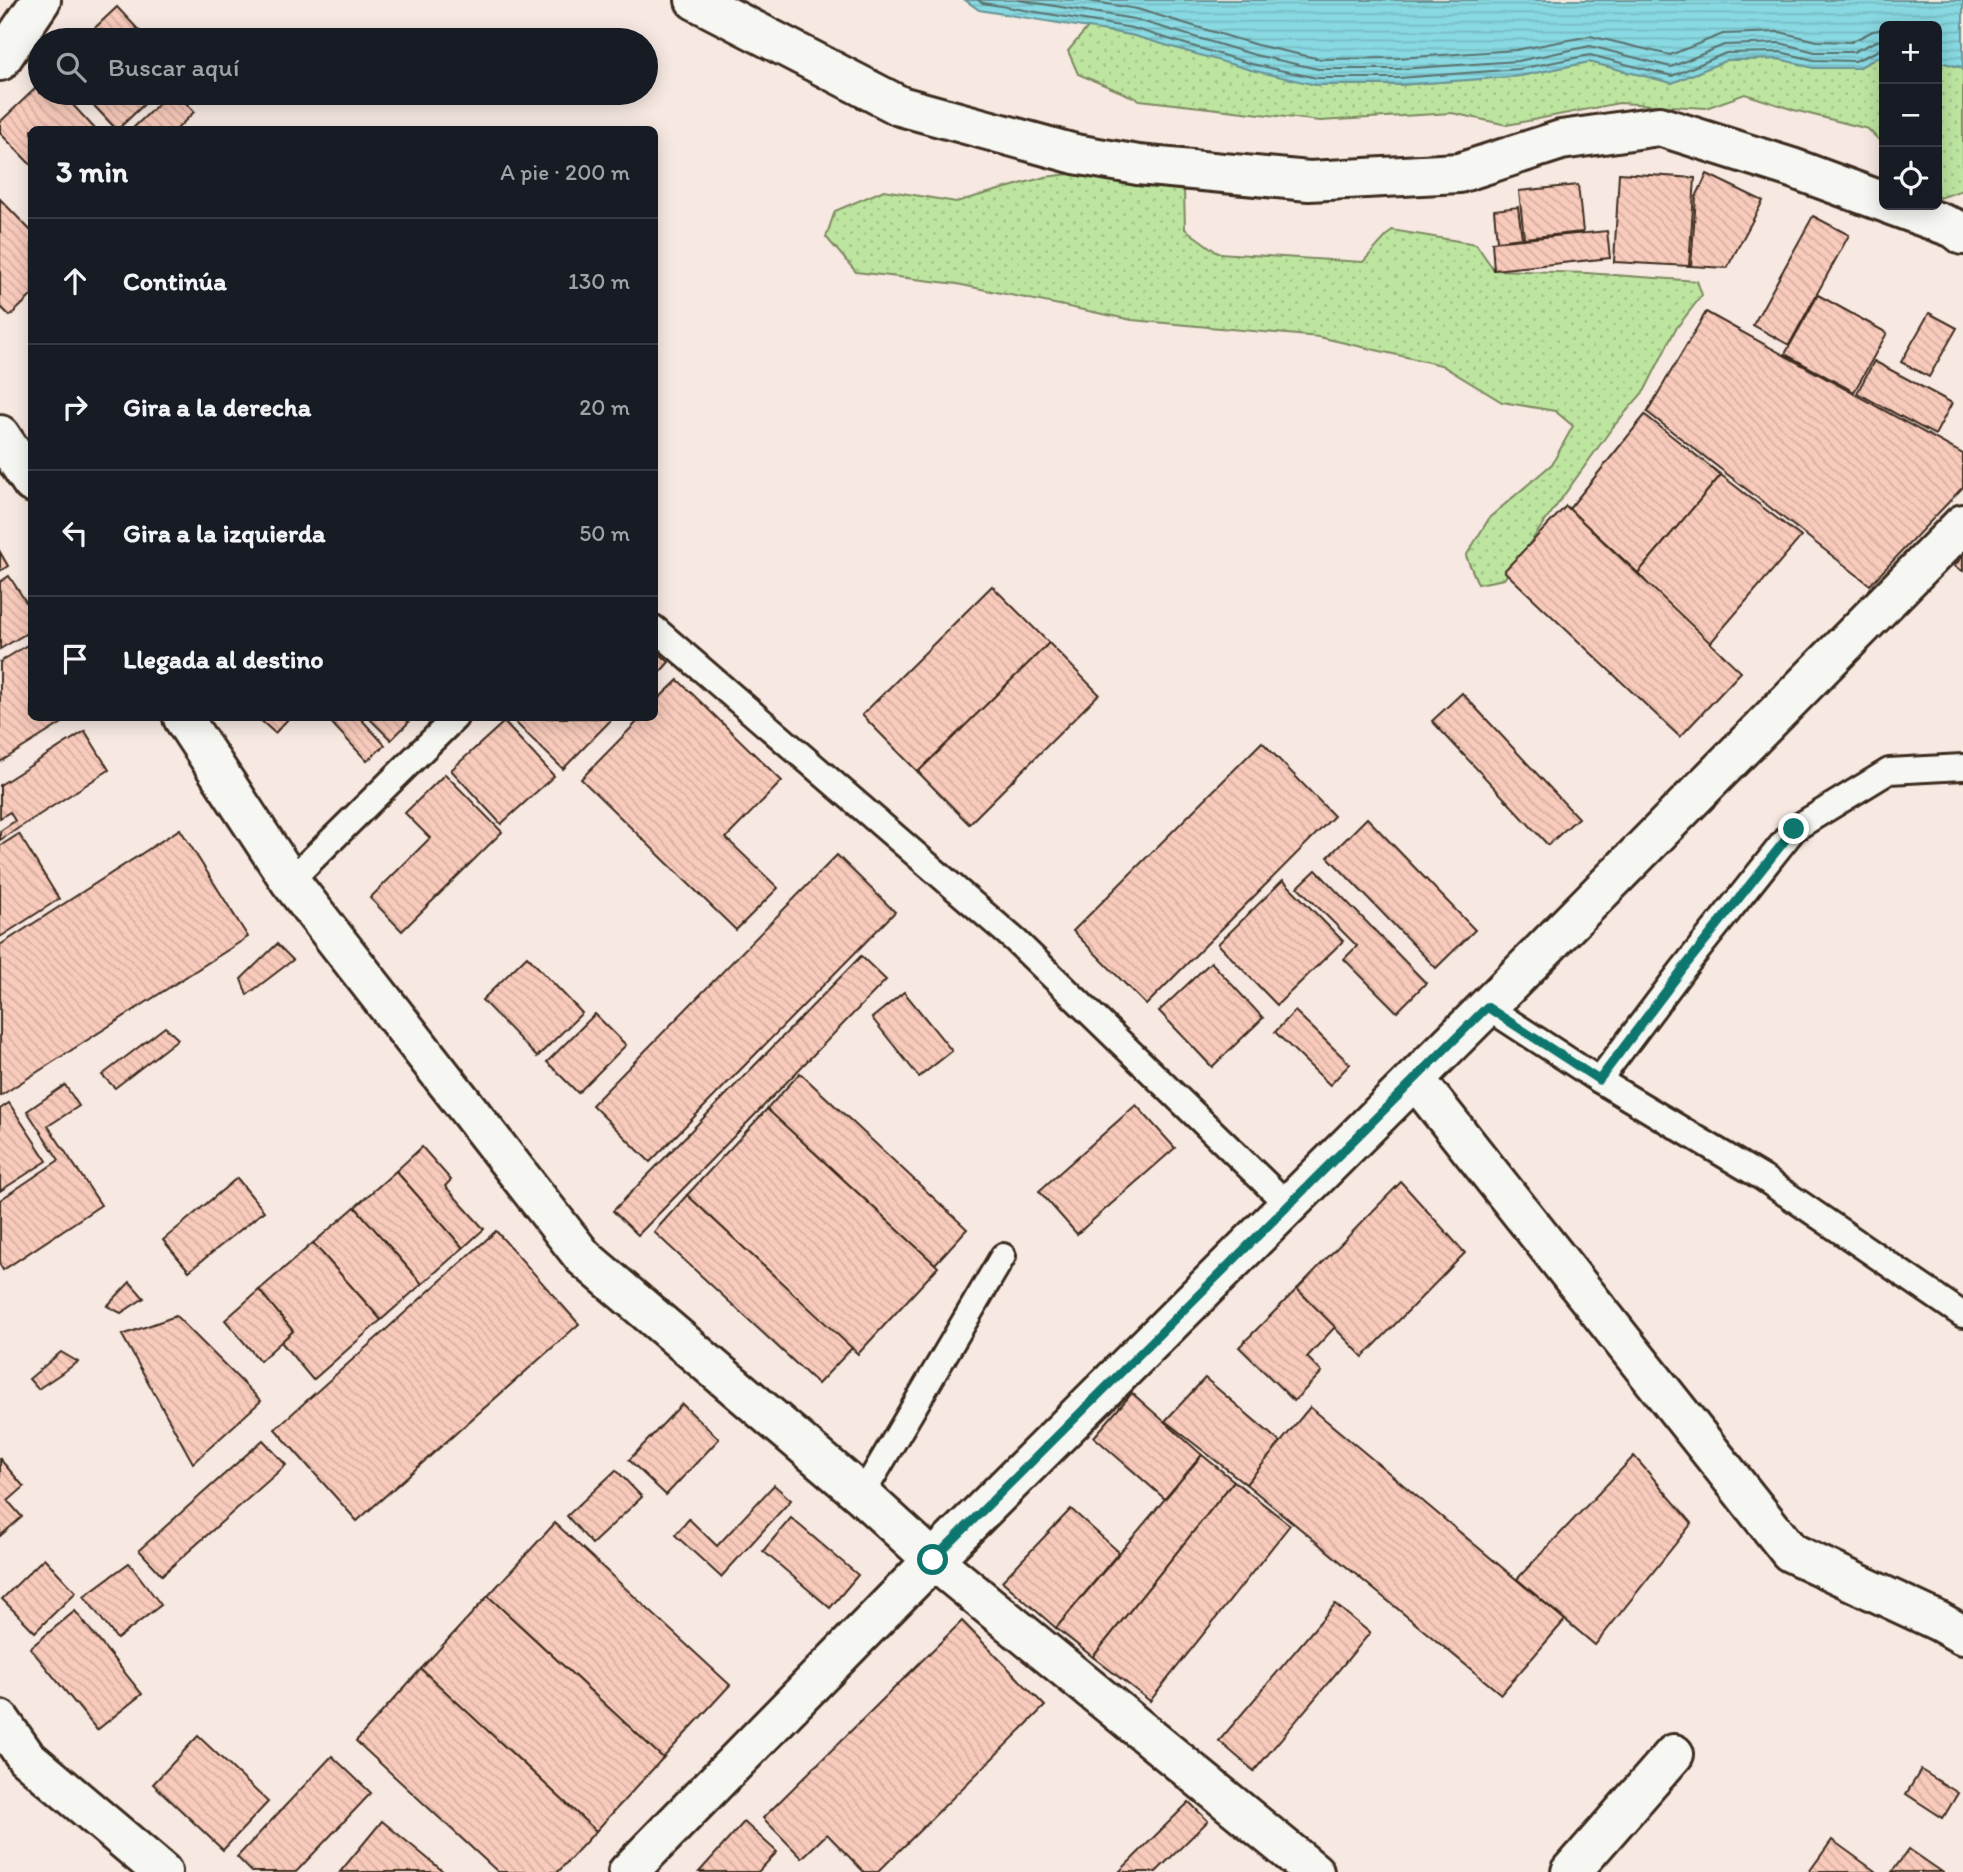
<!DOCTYPE html>
<html lang="es">
<head>
<meta charset="utf-8">
<style>
  :root { --surface:#171b24; --page:#242831; --text:#f1f3f6; --muted:#9ea1a6; --line:#363941 }
  body { margin:0; font-family:Itim,sans-serif; background:var(--page); color:var(--text) }
  .controls { position:absolute; right:21px; top:21px; display:grid; overflow:hidden; border-radius:10px; box-shadow:0 4px 18px #0003 }
  .controls button { width:63px; height:63px; display:grid; place-items:center; padding:0; border:0; border-bottom:2px solid var(--line); background:var(--surface); color:var(--text); font:35px sans-serif }
  .stop { position:absolute; width:21px; height:21px; margin:-16px; border:5px solid #0f766e; border-radius:50%; background:#fff }
  .stop.end { background:#0f766e; border-color:#fff; box-shadow:0 2px 7px #0008 }
  .list { margin:0; padding:0; list-style:none }
  h2 { display:flex; justify-content:space-between; align-items:center; height:91px; margin:0; padding:0 28px; font-size:30px }
  h2 small { font-size:23px; font-weight:400; color:var(--muted) }
  .list li { display:grid; grid-template-columns:46px 1fr auto; gap:21px; align-items:center; box-sizing:border-box; height:126px; padding:0 28px; border-top:2px solid var(--line) }
  .list b { display:block; font-size:26px; white-space:nowrap }
  .list em { font-size:23px; font-style:normal; color:var(--muted) }
  .icon { flex:none; width:38px; height:38px; fill:none; stroke:currentColor; stroke-width:2; stroke-linecap:round; stroke-linejoin:round }
  .map { position:relative; flex:none; width:1963px; height:1872px; overflow:hidden }
  .search { position:absolute; background:var(--surface); box-shadow:0 4px 18px #0003; left:28px; top:28px; width:630px; height:77px; display:flex; align-items:center; gap:18px; box-sizing:border-box; padding:0 24px; border-radius:38px; color:var(--muted); font-size:26px }
  .panel { position:absolute; background:var(--surface); box-shadow:0 4px 18px #0003; left:28px; top:126px; width:630px; height:595px; border-radius:10px }
  .map>svg:first-child { display:block }
  .grass { fill:url(#grass-dots); stroke:#7c885f; stroke-width:2 }
  .water { fill:url(#water-rules); stroke:#699394; stroke-width:2 }
  .lines { fill:none; stroke-linecap:round; stroke-linejoin:round }
  .shore { stroke:#5a706c; stroke-width:2 }
  .building { fill:url(#building-back-hatch); stroke:#3b2a1e; stroke-width:2 }
  .lane-casing { stroke:#3b2a1e; stroke-width:30 }
  .street-casing { stroke:#3b2a1e; stroke-width:44 }
  .lane { stroke:#f6f6f2; stroke-width:24 }
  .street { stroke:#f6f6f2; stroke-width:38 }
  .route { stroke:#0f766e; stroke-width:9 }
</style>
</head>
<body>
<div class="map">
<svg width="1963" height="1872" viewBox="0 0 1963 1872">
  <defs>
    <pattern id="grass-dots" width="8" height="8" patternUnits="userSpaceOnUse" patternTransform="scale(1.75)"><rect width="8" height="8" fill="#bde5a0"/><path d="M2 2h.1M6 6h.1" fill="none" stroke="#a3c589" stroke-width="1.8" stroke-linecap="round"/></pattern>
    <pattern id="water-rules" width="6" height="5" patternUnits="userSpaceOnUse" patternTransform="scale(1.75)"><rect width="6" height="5" fill="#88d9e2"/><path d="M0 2.5h6" fill="none" stroke="#76bac1"/></pattern>
    <pattern id="building-back-hatch" width="6" height="6" patternUnits="userSpaceOnUse" patternTransform="scale(1.75)"><rect width="6" height="6" fill="#f9cbbc"/><path d="M-1 5l2 2M0 0l6 6M5-1l2 2" fill="none" stroke="#d6aea1"/></pattern>
  </defs>
  <rect width="100%" height="100%" fill="#f7e9e2"/>
  <filter id="ink" filterUnits="userSpaceOnUse"><feTurbulence type="fractalNoise" baseFrequency=".0143" numOctaves="2"/><feDisplacementMap in="SourceGraphic" scale="14" xChannelSelector="R" yChannelSelector="G"/><feConvolveMatrix kernelMatrix="1 2 1 2 8 2 1 2 1" color-interpolation-filters="sRGB"/></filter>
  <g filter="url(#ink)">
    <!-- grass -->
    <g class="grass">
      <path d="M1088,27l43,8 185,50h83l121,-9 69,-14 83,21 55,-23 53,-1 33,8 45,1 26,-14v91l-16,-16 -74,-19 -49,-16 -39,14 -87,-5 -112,22 -55,-12 -132,8 -180,-21 -62,-26 -10,-23z"/>
      <path d="M1937,61l26,7v122l-24,8 -2,-3z"/>
      <path d="M1135,166l49,23 1,40 33,24 145,9 29,-32 84,14 18,26 92,3 111,8 5,14 -27,35 -30,60 -33,38 -108,151 -26,5 -12,-28 24,-39 62,-53 21,-38 -18,-15 -53,-9 -61,-37 -122,-28 -187,-17 -175,-36 -101,-12 -30,-35 9,-26 49,-21 72,12 89,-25z"/>
    </g>
    <!-- water -->
    <path class="water" d="M965,0h998v68l-26,-7v-35h-53v28l-26,14h-45l-33,-9 -53,1 -55,23 -83,-21 -69,14 -121,9h-83l-65,-15 -120,-35 -152,-25z"/>
    <g class="lines">
      <!-- shore -->
      <g class="shore">
        <path d="M978,0l5,3 149,25 120,36 65,14h82l120,-9 71,-14 82,21 54,-23 54,-1 34,8 41,1 29,-13"/>
        <path d="M1018,0l116,19 121,36 63,14h81l119,-8 72,-15 81,21 53,-22 56,-2 35,9h38l24,-11 7,-1"/>
        <path d="M1083,0l54,9 120,36 63,14 78,-1 118,-8 74,-14 80,19 53,-21 57,-2 37,9 34,1 22,-11 11,-2"/>
      </g>
    </g>
    <!-- building -->
    <g class="building">
      <path d="M117,7l31,33h-66z"/>
      <path d="M40,84v9h22l34,37h-64v36l-32,-33v-11z"/>
      <path d="M82,93h74l-39,37z"/>
      <path d="M170,93h7l17,19 -18,18h-45z"/>
      <path d="M1619,173l76,5 -6,88 -75,-4z"/>
      <path d="M1707,174l56,27 -36,67 -36,-2 5,-69z"/>
      <path d="M1578,185l5,47 -59,6 -5,-47z"/>
      <path d="M0,199l32,33v63l-22,21 -10,-10z"/>
      <path d="M1518,207l4,31 -25,3 -3,-31z"/>
      <path d="M1813,216l36,19 -60,110 -36,-20z"/>
      <path d="M1607,231l3,27 -116,12 -2,-28z"/>
      <path d="M1818,295l69,38 -33,59 -69,-38z"/>
      <path d="M1706,312l257,142v33l-93,98 -223,-173z"/>
      <path d="M1929,313l28,15 -28,49 -28,-15z"/>
      <path d="M1874,361l78,42 -17,32 -78,-42z"/>
      <path d="M1645,415l76,60 -83,98 -69,-64z"/>
      <path d="M1721,475l80,62 -95,111 -68,-75z"/>
      <path d="M1566,506l175,166 -61,65 -176,-166z"/>
      <path d="M0,552l8,14 -8,5z"/>
      <path d="M1963,556v15l-9,-5z"/>
      <path d="M9,576l23,35v19l-32,19v-67z"/>
      <path d="M992,586l57,57 -131,129 -56,-57z"/>
      <path d="M32,642v76h38l-70,44v-100z"/>
      <path d="M1049,643l50,51 -130,130 -51,-52z"/>
      <path d="M654,649l15,13 -15,17z"/>
      <path d="M678,680l104,101 -56,57 52,50 -42,42 -155,-151 60,-61h13v-15z"/>
      <path d="M1462,693l116,125 -30,27 -116,-124z"/>
      <path d="M258,718h31l-14,15z"/>
      <path d="M327,718h33l25,27 -18,16z"/>
      <path d="M369,718h36l4,4 -18,18z"/>
      <path d="M511,718h102l-50,51z"/>
      <path d="M504,722l50,54 -53,48 -50,-54z"/>
      <path d="M85,731l24,39 -109,70v-9l15,-10 -5,-9 -10,6v-33z"/>
      <path d="M1262,742l72,74 -188,189 -73,-74z"/>
      <path d="M445,774l57,58 -100,99 -32,-33 60,-60 -25,-25z"/>
      <path d="M1367,818l108,112 -39,38 -108,-111z"/>
      <path d="M180,829l68,108 -248,159v-151z"/>
      <path d="M19,834l40,65 -59,38v-91z"/>
      <path d="M837,855l58,57 -245,250 -58,-57z"/>
      <path d="M1316,870l110,113 -29,29 -53,-53 13,-13 -59,-59z"/>
      <path d="M1283,880l60,61 -66,64 -59,-61z"/>
      <path d="M277,944l16,16 -46,35 -6,-16z"/>
      <path d="M527,956l55,57 -45,44 -55,-57z"/>
      <path d="M861,956l25,24 -248,255 -25,-24z"/>
      <path d="M1211,962l52,56 -51,49 -53,-56z"/>
      <path d="M904,992l48,59 -33,26 -47,-59z"/>
      <path d="M1295,1011l55,53 -20,21 -55,-53z"/>
      <path d="M595,1014l31,31 -48,48 -31,-31z"/>
      <path d="M165,1027l13,12 -63,49 -13,-13z"/>
      <path d="M800,1073l167,156 -32,35 -168,-155z"/>
      <path d="M65,1085l14,21 -31,20 53,79 -98,65 -3,-5v-65l59,-40 -32,-49z"/>
      <path d="M9,1103l38,58 -47,30v-82z"/>
      <path d="M1136,1105l39,43 -98,86 -38,-43z"/>
      <path d="M767,1109l171,158 -80,87 -171,-159z"/>
      <path d="M422,1147l29,33 -6,6 39,43 -21,19 -67,-77z"/>
      <path d="M396,1171l67,77 -41,36 -67,-77z"/>
      <path d="M237,1178l27,33 -75,60 -26,-31z"/>
      <path d="M1401,1182l64,71 -102,104 -66,-68z"/>
      <path d="M687,1195l165,153 -34,36 -164,-152z"/>
      <path d="M355,1207l67,77 -41,36 -68,-77z"/>
      <path d="M496,1231l83,93 -222,197 -82,-92z"/>
      <path d="M313,1243l68,77 -68,60 -32,-38 12,-11 -34,-41z"/>
      <path d="M130,1282l14,16 -23,15 -14,-7z"/>
      <path d="M1297,1289l38,38 -28,30 15,15 -28,29 -55,-54z"/>
      <path d="M259,1290l34,41 -33,30 -35,-41z"/>
      <path d="M176,1316l85,85 -68,62 -71,-128z"/>
      <path d="M61,1352l17,10 -40,27 -9,-10z"/>
      <path d="M1205,1378l76,65 -35,41 -81,-63z"/>
      <path d="M1132,1393l70,62 -37,44 -71,-62z"/>
      <path d="M682,1404l37,35 -53,56 -37,-35z"/>
      <path d="M1310,1407l255,213 -64,74 -255,-210z"/>
      <path d="M263,1440l23,25 -124,110 -23,-25z"/>
      <path d="M1202,1455l32,26 -141,176 -37,-29z"/>
      <path d="M1634,1456l58,67 -97,122 -78,-66z"/>
      <path d="M0,1459l24,28 -16,14 14,16 -22,19z"/>
      <path d="M616,1470l26,27 -50,47 -25,-28z"/>
      <path d="M1234,1481l56,44 -140,176 -57,-44z"/>
      <path d="M774,1485l17,15 -70,77 -46,-42 14,-16 28,27z"/>
      <path d="M1071,1509l48,43 -63,76 -54,-47z"/>
      <path d="M791,1518l67,57 -28,33 -67,-57z"/>
      <path d="M555,1523l175,162 -67,73 -175,-162z"/>
      <path d="M44,1558l32,34 -41,40 -33,-33z"/>
      <path d="M129,1563l32,42 -44,34 -33,-43z"/>
      <path d="M488,1596l175,162 -67,73 -175,-162z"/>
      <path d="M1335,1604l35,29 -116,138 -35,-30z"/>
      <path d="M75,1611l67,83 -45,36 -67,-82z"/>
      <path d="M962,1621l83,85 -167,166h-14l-37,-38 -25,24 -39,-40z"/>
      <path d="M421,1669l175,162 -38,41h-60l-142,-131z"/>
      <path d="M198,1736l70,66 -45,48 -70,-66z"/>
      <path d="M332,1756l39,37 -75,79h-44l-15,-15z"/>
      <path d="M1921,1770l37,23 -15,25 -37,-24z"/>
      <path d="M1189,1802l19,19 -52,51h-37z"/>
      <path d="M382,1821l62,51h-104z"/>
      <path d="M744,1822l33,30 -19,20h-59z"/>
      <path d="M1832,1840l43,31 -1,1h-65z"/>
      <path d="M1909,1849l33,23h-50z"/>
    </g>
    <g class="lines">
      <!-- lane casing -->
      <g class="lane-casing">
        <g id="lane">
          <path d="M654,628l362,313 272,264"/>
          <path d="M290,881l165,-163"/>
          <path d="M1487,1007l112,73 164,98 200,137"/>
          <path d="M1599,1080l83,-110 112,-141 95,-58 74,-4"/>
          <path d="M862,1495l141,-239"/>
        </g>
      </g>
      <!-- street casing -->
      <g class="street-casing">
        <g id="street">
          <path d="M695,0l205,106 175,48 63,11 171,16 150,-8 102,-33 98,-14 133,42 92,34"/>
          <path d="M0,61l41,-61"/>
          <path d="M1891,205l63,23 9,7"/>
          <path d="M0,435l32,48"/>
          <path d="M183,718l107,163 293,376 279,238 71,65 381,312"/>
          <path d="M1415,1079l375,473 148,69 25,14"/>
          <path d="M0,1720l26,37 136,115"/>
          <path d="M628,1872l305,-312 554,-553 476,-483"/>
          <path d="M1571,1872l103,-118"/>
        </g>
      </g>
      <!-- lane -->
      <use href="#lane" class="lane"/>
      <!-- street -->
      <use href="#street" class="street"/>
    </g>
  </g>
  <g class="lines" filter="url(#ink)">
    <!-- route -->
    <path class="route" d="M933,1560l554,-553 112,73 83,-110 112,-141"/>
  </g>
</svg>
<div class="controls">
<button>+</button>
<button>−</button>
<button><svg class="icon" aria-label="locate" viewBox="0 0 24 24"><circle cx="12" cy="12" r="6"/><path d="M12 2v4M12 18v4M2 12h4M18 12h4"/></svg></button>
</div>
<div class="stop" style="left:933px;top:1560px"></div>
<div class="stop end" style="left:1794px;top:829px"></div>
<div class="search"><svg class="icon" aria-label="search" viewBox="0 0 24 24"><circle cx="10" cy="10" r="6"/><path d="M15 15l6 6"/></svg>Buscar aquí</div>
<section class="panel">
<h2>3 min<small>A pie · 200 m</small></h2>
<ul class="list">
<li><svg class="icon" aria-label="ahead" viewBox="0 0 24 24"><path d="M12 20V5M6 11l6-6 6 6"/></svg><div><b>Continúa</b></div><em>130 m</em></li>
<li><svg class="icon" aria-label="right" viewBox="0 0 24 24"><path d="M7 20v-9h11M14 6l5 5-5 5"/></svg><div><b>Gira a la derecha</b></div><em>20 m</em></li>
<li><svg class="icon" aria-label="left" viewBox="0 0 24 24"><path d="M17 20v-9H6M10 6l-5 5 5 5"/></svg><div><b>Gira a la izquierda</b></div><em>50 m</em></li>
<li><svg class="icon" aria-label="arrive" viewBox="0 0 24 24"><path d="M6 21V4h12l-3 4 3 4H6"/></svg><div><b>Llegada al destino</b></div></li>
</ul>
</section>
</div>
</body>
</html>
